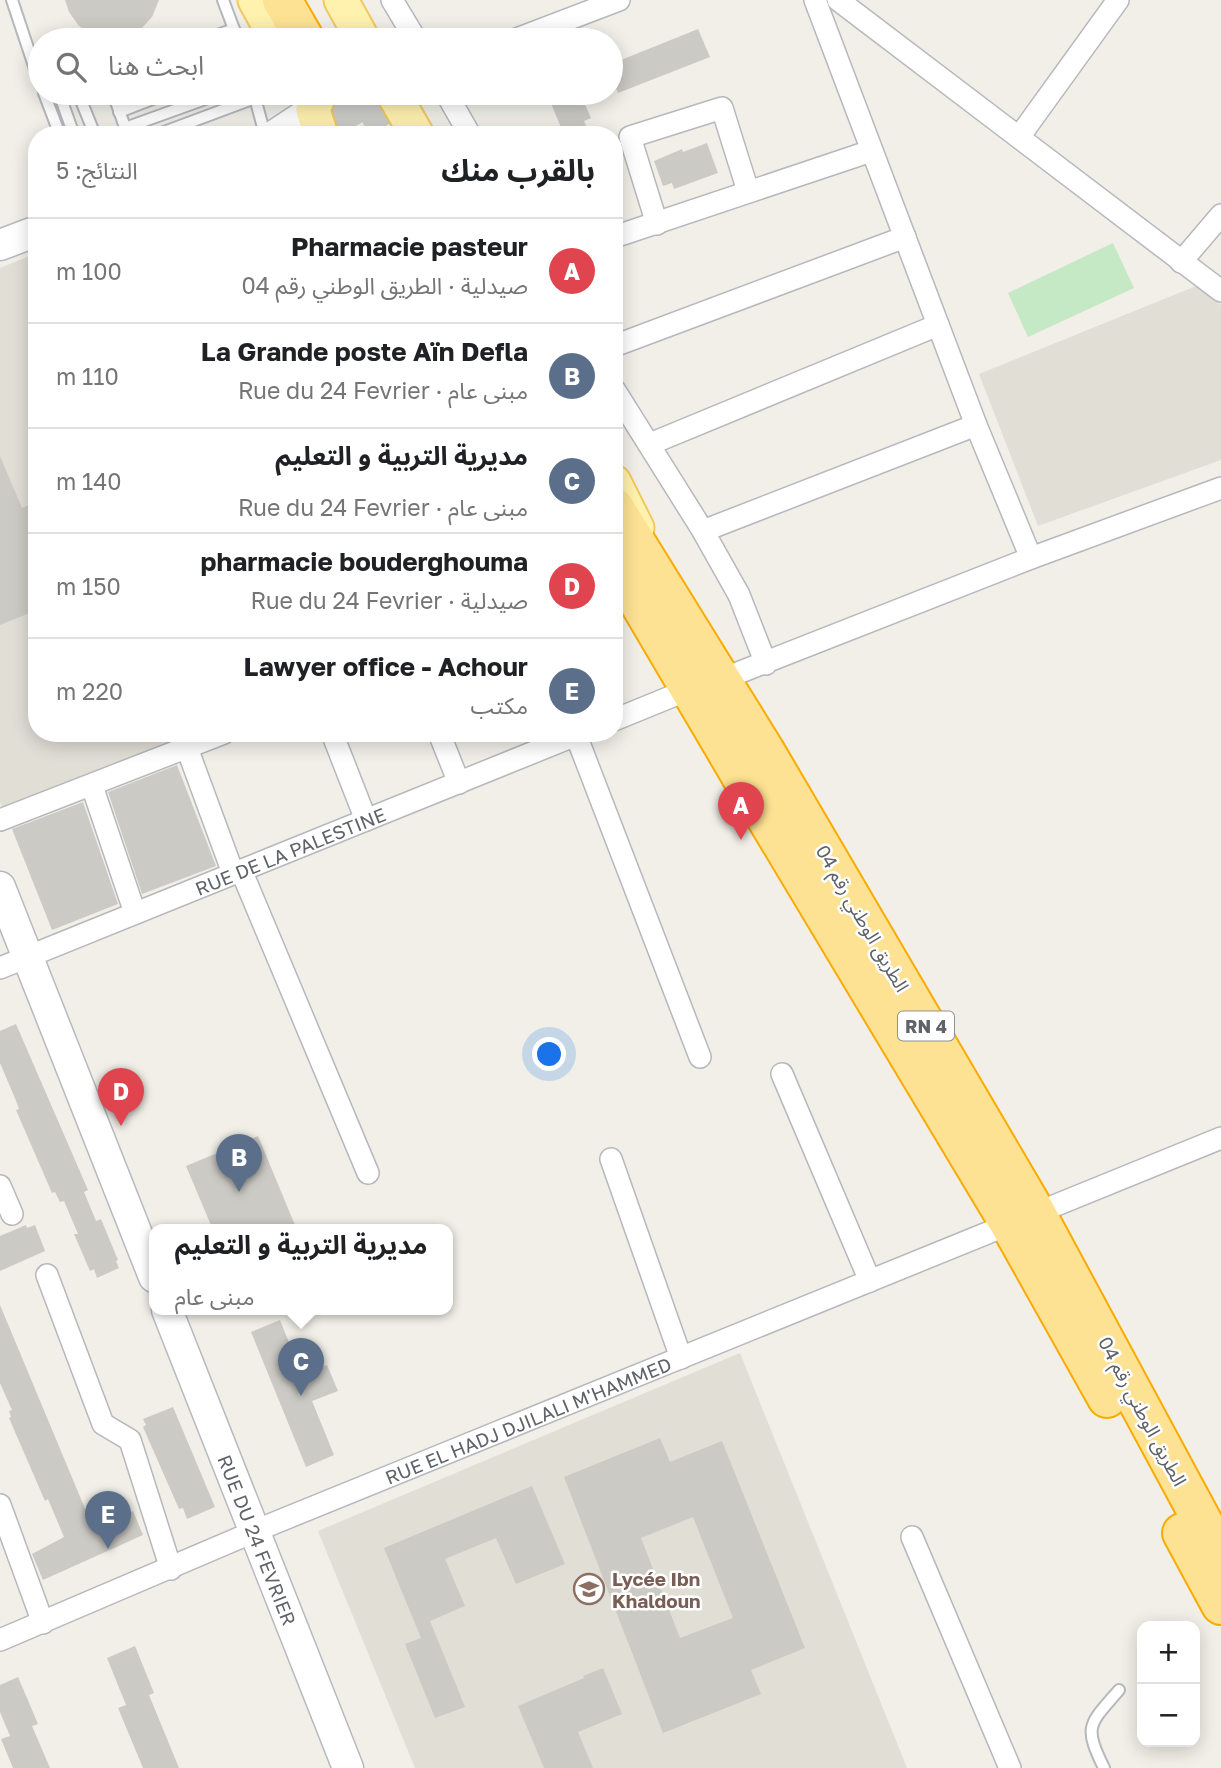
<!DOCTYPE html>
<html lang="ar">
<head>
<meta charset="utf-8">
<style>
  :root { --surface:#fff; --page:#f6f6f6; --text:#202124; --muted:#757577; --line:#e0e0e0; --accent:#db2777 }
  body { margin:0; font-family:"Golos Text","Noto Sans Arabic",sans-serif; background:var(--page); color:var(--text); direction:rtl }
  .controls { position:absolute; right:21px; bottom:21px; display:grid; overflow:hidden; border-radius:14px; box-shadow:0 4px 18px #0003 }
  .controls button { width:63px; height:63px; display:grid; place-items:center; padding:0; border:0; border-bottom:2px solid var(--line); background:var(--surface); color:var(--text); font:35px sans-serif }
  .you { position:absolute; left:550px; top:1055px; width:24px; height:24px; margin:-18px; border:5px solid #fff; border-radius:50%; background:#1a73e8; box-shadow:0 0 0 10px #1a73e833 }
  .badge { display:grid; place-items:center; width:46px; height:46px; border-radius:50%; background:var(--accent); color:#fff; font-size:23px; font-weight:700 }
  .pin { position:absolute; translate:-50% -58px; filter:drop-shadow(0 2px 4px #0008) }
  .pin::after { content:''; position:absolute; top:37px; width:24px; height:21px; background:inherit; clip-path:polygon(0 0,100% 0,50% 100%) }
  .popup { position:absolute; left:149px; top:1224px; width:304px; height:91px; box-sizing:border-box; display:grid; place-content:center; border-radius:14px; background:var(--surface); filter:drop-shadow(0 2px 5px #0005); font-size:23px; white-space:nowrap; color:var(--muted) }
  .popup b { font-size:26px; color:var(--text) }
  .popup::after { content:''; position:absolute; left:50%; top:100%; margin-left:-14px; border:14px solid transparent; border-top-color:var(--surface) }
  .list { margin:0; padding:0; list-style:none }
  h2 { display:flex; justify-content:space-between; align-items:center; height:91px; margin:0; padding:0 28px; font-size:30px }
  h2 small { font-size:23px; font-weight:400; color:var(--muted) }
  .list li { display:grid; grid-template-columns:46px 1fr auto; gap:21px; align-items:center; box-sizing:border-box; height:105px; padding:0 28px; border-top:2px solid var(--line) }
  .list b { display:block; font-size:26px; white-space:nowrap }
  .list p { margin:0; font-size:23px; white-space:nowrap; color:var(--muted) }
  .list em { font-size:23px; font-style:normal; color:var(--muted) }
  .icon { flex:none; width:38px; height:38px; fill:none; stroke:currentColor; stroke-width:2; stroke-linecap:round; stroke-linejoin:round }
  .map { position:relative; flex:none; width:1221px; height:1768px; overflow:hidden; direction:ltr }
  .search { position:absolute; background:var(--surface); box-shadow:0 4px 18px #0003; left:28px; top:28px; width:595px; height:77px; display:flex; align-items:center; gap:18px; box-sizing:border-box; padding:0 24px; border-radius:38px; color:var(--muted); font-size:26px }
  .panel { position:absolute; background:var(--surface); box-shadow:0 4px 18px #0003; left:28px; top:126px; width:595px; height:616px; border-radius:28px; direction:rtl }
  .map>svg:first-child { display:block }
  .education { fill:#e1ded6 }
  .green { fill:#c5e8c5 }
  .building { fill:#cccac5; fill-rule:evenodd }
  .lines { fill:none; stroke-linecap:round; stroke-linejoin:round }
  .highway-tunnel { stroke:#ccccc8; stroke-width:38; stroke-dasharray:38 19; stroke-linecap:butt }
  .lane-casing { stroke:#b5b8bc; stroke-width:14 }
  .street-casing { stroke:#b5b8bc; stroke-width:24 }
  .secondary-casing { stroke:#b6babf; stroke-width:33 }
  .primary-casing { stroke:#f2c960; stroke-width:37 }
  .highway-casing { stroke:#f9ab00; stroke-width:42 }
  .lane { stroke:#fff; stroke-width:10 }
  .street { stroke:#fff; stroke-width:21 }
  .secondary { stroke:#fff; stroke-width:30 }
  .primary { stroke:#fff2af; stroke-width:33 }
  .highway { stroke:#fde293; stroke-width:38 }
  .labels { text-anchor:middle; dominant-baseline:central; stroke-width:5; stroke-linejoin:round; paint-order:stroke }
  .shield { fill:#fff; stroke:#8f9295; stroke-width:2 }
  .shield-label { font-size:18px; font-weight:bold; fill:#5f6368 }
  .street-label { font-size:19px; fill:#5f6368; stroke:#fff }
  .education-label { font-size:19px; font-weight:bold; fill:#785e54; stroke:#fff; text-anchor:start }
</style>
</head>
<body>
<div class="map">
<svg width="1221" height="1768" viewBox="0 0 1221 1768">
  <rect width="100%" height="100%" fill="#f1efe8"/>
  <!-- education -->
  <g class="education">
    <path d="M37,253v480h162l-195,79 -4,-10v-534z"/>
    <path d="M1196,286l25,19v155l-183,66 -59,-152z"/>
    <path d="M740,1353l167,415h-492l-97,-237z"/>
  </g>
  <!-- green -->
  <path class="green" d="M1113,243l21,45 -106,49 -20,-44z"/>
  <!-- building -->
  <g class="building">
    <path d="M65,0h94l-7,17 -11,12 -15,8 -17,2 -16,-4 -14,-9 -10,-14z"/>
    <path d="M698,29l12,28 -92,36 -7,-19v-10z"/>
    <path d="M557,93h23l11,25 -7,3 6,14h-26l-16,-39z"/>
    <path d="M707,143l11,30 -44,16 -2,-6 -9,3 -9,-25 28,-12 1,3z"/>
    <path d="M0,456l22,52 9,-4 6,14v92l-37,15z"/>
    <path d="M177,765l39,101 -74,28 -34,-102z"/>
    <path d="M83,802l35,102 -66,26 -40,-101z"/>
    <path d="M16,1024l72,166 -4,2 12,29 5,-2 17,41 -2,1 3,7 -22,10 -3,-9 -4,2 -16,-37h4l-14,-33 -4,1 -5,-10 -3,1 -36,-83 3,-1 -2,-6 -17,-40v-32z"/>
    <path d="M258,1136l39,94h-84l-27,-64z"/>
    <path d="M26,1225l1,3 8,-3 10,26 -45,20v-35z"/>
    <path d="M0,1305l91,218 31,-14 3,6 8,-4 10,24 -100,45 -11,-26 32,-17 -16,-38 -3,2 -36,-83 2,-1 -2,-6 3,-1 -12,-27z"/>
    <path d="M280,1320l22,55 25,-10 11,26 -26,10 22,54 -28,12 -55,-135z"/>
    <path d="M173,1407l42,100 -28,12 -4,-11 -4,1 -36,-82 3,-2 -3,-6z"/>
    <path d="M660,1438l10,24 52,-21 83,207 -54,22 10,24 -98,39 -99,-256zM693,1517l40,101 -53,20 -39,-100z"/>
    <path d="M532,1486l33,78 -49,20 -20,-46 -51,21 20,47 -35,15 35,86 -30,11 -30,-74 16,-6 -37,-90z"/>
    <path d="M135,1646l19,47 -5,2 30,73h-36l-25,-60 8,-3 -19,-47z"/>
    <path d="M603,1668l19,46 -44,18 15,36h-49l-26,-62 66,-28 -1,-2z"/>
    <path d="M18,1677l20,47 -6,2 18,42h-37l-12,-29 9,-3 -10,-24v-27z"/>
  </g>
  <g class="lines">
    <!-- highway-tunnel -->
    <g class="highway-tunnel">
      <path d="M337,93l25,42"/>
      <path d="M367,93l25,42"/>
    </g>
    <!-- lane casing -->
    <g class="lane-casing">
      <g id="lane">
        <path d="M12,0l28,84"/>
        <path d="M223,0l15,40"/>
        <path d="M203,40l31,-11"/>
        <path d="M44,93l16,42"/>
        <path d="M59,93l15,42"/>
        <path d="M78,93l17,42"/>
        <path d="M113,93l14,40"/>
        <path d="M254,94l11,41"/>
        <path d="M115,101l18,-8"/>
        <path d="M119,112l49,-19"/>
        <path d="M125,128l97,-35"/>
        <path d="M156,135l99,-37"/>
        <path d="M1104,1768c-21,-43 -15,-43 15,-78"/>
      </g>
    </g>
    <!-- street casing -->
    <g class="street-casing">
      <g id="street">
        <path d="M392,0l24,40"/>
        <path d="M815,0l161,425 55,133"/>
        <path d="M838,0l383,291"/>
        <path d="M514,40l105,-40"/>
        <path d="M446,93l24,42"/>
        <path d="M1019,137l99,-137"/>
        <path d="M657,224l-27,-87 92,-29 26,83"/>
        <path d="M614,237l257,-86"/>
        <path d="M1181,262l40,-47"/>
        <path d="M614,346l291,-109"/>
        <path d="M614,389l89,142 36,64 27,69"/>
        <path d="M650,444l288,-119"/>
        <path d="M703,531l273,-106"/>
        <path d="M720,680l311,-122 190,-70"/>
        <path d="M614,720l76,-31"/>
        <path d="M332,733l34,87"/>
        <path d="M439,733l20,50"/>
        <path d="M576,735l124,322"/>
        <path d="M187,748l46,125"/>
        <path d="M92,786l43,127"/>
        <path d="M0,820l224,-87"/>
        <path d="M241,870l127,303"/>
        <path id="s1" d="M0,968l581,-235"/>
        <path d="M782,1074l88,207"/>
        <path d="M611,1159l70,199"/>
        <path d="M0,1186l12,28"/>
        <path d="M47,1275l56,149 27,16 41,129"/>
        <path d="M0,1505l43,118"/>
        <path d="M912,1537l98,231"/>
        <path id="s2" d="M0,1640l272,-116 949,-386"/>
      </g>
    </g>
    <!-- secondary casing -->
    <g class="secondary-casing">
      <g id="secondary">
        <path d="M275,135l38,-25"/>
        <path d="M0,245l37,-14"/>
        <path d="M0,887l154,390"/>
        <path id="s3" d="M167,1310l181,458"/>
      </g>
    </g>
    <!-- primary casing -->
    <g class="primary-casing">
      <g id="primary">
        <path d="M255,0l22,40"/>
        <path d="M341,0l22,40"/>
        <path d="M320,93l-7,17 8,25"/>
        <path d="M393,93l24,42"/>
        <path d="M614,482l23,46"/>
      </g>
    </g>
    <!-- highway casing -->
    <g class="highway-casing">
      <g id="highway">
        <path d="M282,0l23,40"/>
        <path d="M614,507l151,244 271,462 185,343"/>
        <path d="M614,560l127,216 268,447 98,175"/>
        <path d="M1182,1533l39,72"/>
      </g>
    </g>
    <!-- lane -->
    <use href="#lane" class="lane"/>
    <!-- street -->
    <use href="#street" class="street"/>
    <!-- secondary -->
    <use href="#secondary" class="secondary"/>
    <!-- primary -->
    <use href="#primary" class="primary"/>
    <!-- highway -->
    <use href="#highway" class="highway"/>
  </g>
  <!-- icons -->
  <defs>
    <g id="school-ring" transform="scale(1.575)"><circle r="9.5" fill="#fff" stroke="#8d6e63" stroke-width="1.5"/><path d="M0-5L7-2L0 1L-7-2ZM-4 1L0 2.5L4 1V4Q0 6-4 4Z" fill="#8d6e63"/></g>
  </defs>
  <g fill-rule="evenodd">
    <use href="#school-ring" x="589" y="1589"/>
  </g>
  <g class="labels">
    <!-- shield labels -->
    <rect class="shield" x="898" y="1011.5" width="56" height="29" rx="5"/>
    <g class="shield-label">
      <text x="926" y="1026">RN 4</text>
    </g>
    <!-- street labels -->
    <g class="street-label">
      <text stroke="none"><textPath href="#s1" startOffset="313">RUE DE LA PALESTINE</textPath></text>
      <text transform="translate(863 918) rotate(60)">الطريق الوطني رقم 04</text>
      <text transform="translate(1143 1411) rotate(62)">الطريق الوطني رقم 04</text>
      <text stroke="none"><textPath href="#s2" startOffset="572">RUE EL HADJ DJILALI M'HAMMED</textPath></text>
      <text stroke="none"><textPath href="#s3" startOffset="247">RUE DU 24 FEVRIER</textPath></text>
    </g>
    <!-- education labels -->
    <g class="education-label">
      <text x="612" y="1578">Lycée Ibn<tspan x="612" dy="22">Khaldoun</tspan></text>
    </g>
  </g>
</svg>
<div class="controls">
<button>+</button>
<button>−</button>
</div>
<div class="you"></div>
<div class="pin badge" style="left:741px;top:840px;background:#e0444e">A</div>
<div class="pin badge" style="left:239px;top:1192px;background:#5c6f8a">B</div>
<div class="pin badge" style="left:301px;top:1396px;background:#5c6f8a">C</div>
<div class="popup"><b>مديرية التربية و التعليم</b>مبنى عام</div>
<div class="pin badge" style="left:121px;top:1126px;background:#e0444e">D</div>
<div class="pin badge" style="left:108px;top:1549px;background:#5c6f8a">E</div>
<div class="search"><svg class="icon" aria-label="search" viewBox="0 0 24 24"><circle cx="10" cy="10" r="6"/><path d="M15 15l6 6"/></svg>ابحث هنا</div>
<section class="panel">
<h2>بالقرب منك<small>النتائج: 5</small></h2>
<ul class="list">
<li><span class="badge" style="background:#e0444e">A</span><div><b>Pharmacie pasteur</b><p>صيدلية · الطريق الوطني رقم 04</p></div><em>100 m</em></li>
<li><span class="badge" style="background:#5c6f8a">B</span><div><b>La Grande poste Aïn Defla</b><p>مبنى عام · Rue du 24 Fevrier</p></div><em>110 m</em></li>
<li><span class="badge" style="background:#5c6f8a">C</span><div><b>مديرية التربية و التعليم</b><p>مبنى عام · Rue du 24 Fevrier</p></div><em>140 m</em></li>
<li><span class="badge" style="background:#e0444e">D</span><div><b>pharmacie bouderghouma</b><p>صيدلية · Rue du 24 Fevrier</p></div><em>150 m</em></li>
<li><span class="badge" style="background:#5c6f8a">E</span><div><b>Lawyer office - Achour</b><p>مكتب</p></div><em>220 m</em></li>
</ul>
</section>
</div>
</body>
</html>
